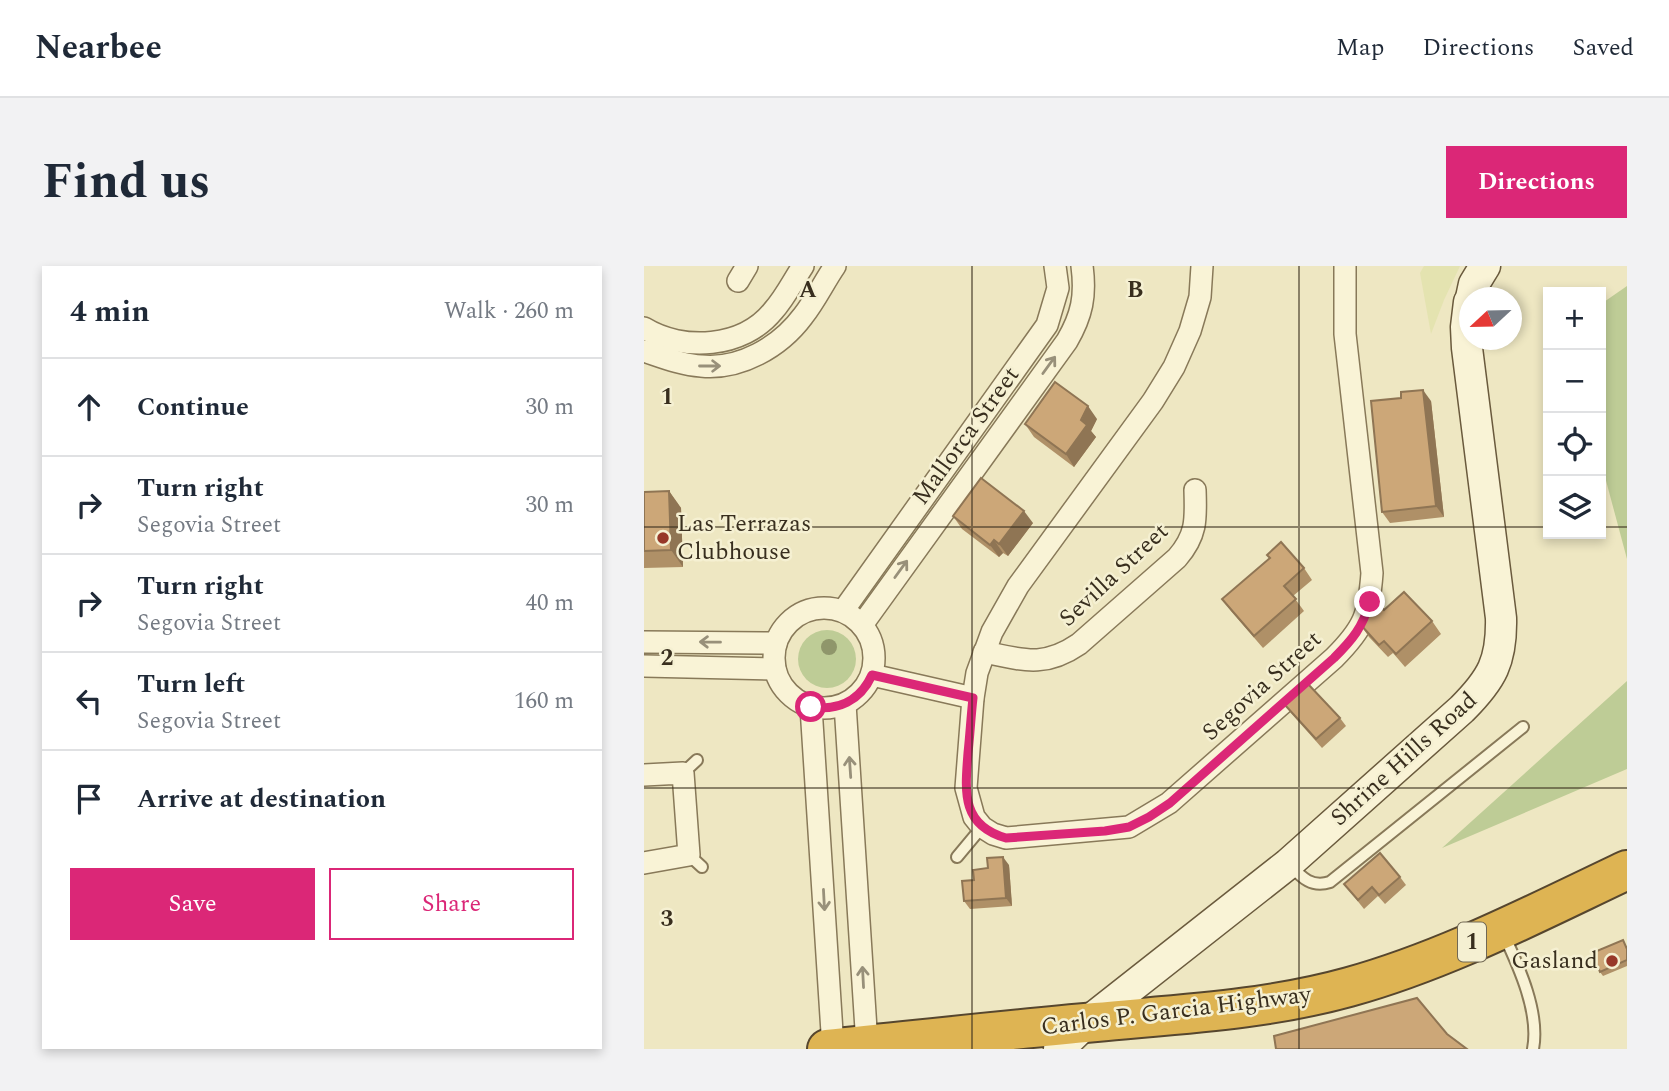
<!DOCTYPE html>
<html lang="en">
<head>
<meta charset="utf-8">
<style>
  :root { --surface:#fff; --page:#f2f2f3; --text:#1f2937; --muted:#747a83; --line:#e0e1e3; --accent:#db2777 }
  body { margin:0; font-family:Spectral,serif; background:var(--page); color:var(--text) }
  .controls { position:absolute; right:21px; top:21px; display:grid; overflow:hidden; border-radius:0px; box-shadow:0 4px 10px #0003 }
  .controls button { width:63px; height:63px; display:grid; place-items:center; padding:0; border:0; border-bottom:2px solid var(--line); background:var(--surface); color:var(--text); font:35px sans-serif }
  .compass { position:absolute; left:815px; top:21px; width:63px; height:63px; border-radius:50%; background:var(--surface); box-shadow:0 4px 10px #0003; rotate:248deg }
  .stop { position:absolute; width:21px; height:21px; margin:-16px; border:5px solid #db2777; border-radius:50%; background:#fff }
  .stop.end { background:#db2777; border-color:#fff; box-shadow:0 2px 7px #0008 }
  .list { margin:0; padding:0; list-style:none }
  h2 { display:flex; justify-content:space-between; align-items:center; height:91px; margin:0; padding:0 28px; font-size:30px }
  h2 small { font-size:23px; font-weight:400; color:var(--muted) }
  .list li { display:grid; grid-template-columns:46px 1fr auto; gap:21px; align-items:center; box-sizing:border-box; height:98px; padding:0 28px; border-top:2px solid var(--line) }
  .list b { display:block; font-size:26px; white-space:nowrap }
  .list p { margin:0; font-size:23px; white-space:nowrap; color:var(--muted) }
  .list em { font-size:23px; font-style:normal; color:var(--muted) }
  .actions { display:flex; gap:14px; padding:21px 28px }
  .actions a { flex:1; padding:16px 0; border:2px solid var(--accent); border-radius:0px; text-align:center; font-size:24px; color:var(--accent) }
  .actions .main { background:var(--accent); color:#fff }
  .icon { flex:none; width:38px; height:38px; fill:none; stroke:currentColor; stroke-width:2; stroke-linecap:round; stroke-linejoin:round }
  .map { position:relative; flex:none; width:983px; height:783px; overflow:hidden; border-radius:0px }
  header { display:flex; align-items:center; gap:42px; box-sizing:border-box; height:98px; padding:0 35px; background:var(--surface); border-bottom:2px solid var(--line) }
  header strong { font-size:33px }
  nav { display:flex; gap:38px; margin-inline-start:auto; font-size:24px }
  .intro { display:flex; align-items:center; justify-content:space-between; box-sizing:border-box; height:168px; padding:0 42px }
  h1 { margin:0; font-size:49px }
  .button { padding:18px 32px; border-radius:0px; background:var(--accent); color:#fff; font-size:24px; font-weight:700 }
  main { display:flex; gap:42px; padding:0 42px }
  aside { flex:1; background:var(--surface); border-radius:0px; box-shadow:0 4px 10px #0003 }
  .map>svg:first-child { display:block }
  .farmland { fill:#e4e3b0 }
  .green { fill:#becc96 }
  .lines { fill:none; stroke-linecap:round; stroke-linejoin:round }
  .lane-casing { stroke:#887959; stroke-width:14 }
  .street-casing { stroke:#887959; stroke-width:24 }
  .secondary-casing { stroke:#6a5a3d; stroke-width:33 }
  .highway-casing { stroke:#56462e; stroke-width:42 }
  .lane { stroke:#f9f3d6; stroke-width:10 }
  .street { stroke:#f9f3d6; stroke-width:21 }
  .secondary { stroke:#f9f3d6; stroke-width:30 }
  .highway { stroke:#deb453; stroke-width:38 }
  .tree { fill:#8f966b }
  .wall { fill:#af9067 }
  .shaded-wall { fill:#8f7554 }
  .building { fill:#cca778; stroke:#8f7554; stroke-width:2 }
  .oneway { stroke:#98907a }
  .route { stroke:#db2777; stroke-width:9 }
  .grid { fill:none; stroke:#382e1e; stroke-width:2; stroke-opacity:0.55 }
  .poi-dot { fill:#973829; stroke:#f5f0d2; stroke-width:2.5 }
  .labels { text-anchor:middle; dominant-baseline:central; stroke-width:5; stroke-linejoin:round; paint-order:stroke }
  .shield { fill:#f5f0d2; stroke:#716854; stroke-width:2 }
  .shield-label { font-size:23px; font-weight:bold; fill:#382e1e }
  .street-label { font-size:24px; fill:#382e1e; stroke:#f5f0d2 }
  .poi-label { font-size:24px; fill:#382e1e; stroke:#f5f0d2; text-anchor:start }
  .grid-label { font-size:23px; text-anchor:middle; font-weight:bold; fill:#382e1e; stroke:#f5f0d2; stroke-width:5; stroke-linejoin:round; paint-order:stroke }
</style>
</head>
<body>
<header>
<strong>Nearbee</strong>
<nav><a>Map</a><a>Directions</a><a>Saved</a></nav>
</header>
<div class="intro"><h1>Find us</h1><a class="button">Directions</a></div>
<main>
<aside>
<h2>4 min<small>Walk · 260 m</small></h2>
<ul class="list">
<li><svg class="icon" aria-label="ahead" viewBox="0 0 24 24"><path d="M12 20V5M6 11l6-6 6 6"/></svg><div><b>Continue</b></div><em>30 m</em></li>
<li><svg class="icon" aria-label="right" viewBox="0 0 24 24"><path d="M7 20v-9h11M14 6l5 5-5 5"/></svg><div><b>Turn right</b><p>Segovia Street</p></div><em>30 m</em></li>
<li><svg class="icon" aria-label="right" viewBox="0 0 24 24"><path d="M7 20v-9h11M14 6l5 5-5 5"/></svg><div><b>Turn right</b><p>Segovia Street</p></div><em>40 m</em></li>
<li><svg class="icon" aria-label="left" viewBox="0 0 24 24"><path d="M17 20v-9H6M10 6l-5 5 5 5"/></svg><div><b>Turn left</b><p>Segovia Street</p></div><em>160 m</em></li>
<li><svg class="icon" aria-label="arrive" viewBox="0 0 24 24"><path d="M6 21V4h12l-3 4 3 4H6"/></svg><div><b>Arrive at destination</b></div></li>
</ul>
<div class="actions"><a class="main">Save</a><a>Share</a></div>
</aside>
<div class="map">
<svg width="983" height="783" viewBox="0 0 983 783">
  <rect width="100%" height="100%" fill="#eee7c2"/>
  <!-- farmland -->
  <path class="farmland" d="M780,0h36l-16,34 -13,34 -11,-61z"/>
  <!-- green -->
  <g class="green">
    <path d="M983,20v273l-26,-97v-158z"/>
    <circle cx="183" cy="393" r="29"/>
    <path d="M983,414v89l-185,79 185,-167z"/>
  </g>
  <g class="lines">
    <!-- lane casing -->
    <g class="lane-casing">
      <g id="lane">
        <path d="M39,507l14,-13"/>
        <path d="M45,589l13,12"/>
        <path d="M313,591l25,-30"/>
        <path d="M646,599c12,13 22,23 40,17l193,-155"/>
        <path d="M860,669c15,32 36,78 29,114"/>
      </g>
    </g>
    <!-- street casing -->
    <g class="street-casing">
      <g id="street">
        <path d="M558,0l-2,31 -10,34 -16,36 -21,34 -135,185 -26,46 -15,41 -4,25 -7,90 8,29 8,10 11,7 13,4 123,-11 40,-24 165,-145c30,-30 35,-43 38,-85l-27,-239v-68"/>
        <path d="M94,15l9,-15"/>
        <path d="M0,62c39,24 99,20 129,-17 12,-13 20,-30 30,-45"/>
        <path d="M0,85c18,6 38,14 57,15 39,4 79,-19 102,-50 12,-15 21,-34 32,-50"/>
        <circle cx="180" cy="392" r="50"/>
        <path d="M199,345l204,-286 11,-37 -3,-22"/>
        <path d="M218,359l205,-284c15,-26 19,-45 15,-75"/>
        <path d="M0,376l132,1"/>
        <path d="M340,386c39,8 60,16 95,-8l98,-86c20,-23 19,-39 18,-68"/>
        <path d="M0,400l131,3"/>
        <path d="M228,409l101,23"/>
        <path d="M201,438l22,341"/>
        <path d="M167,441l22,341"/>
        <path d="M0,509l39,-2 6,82 -45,8"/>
      </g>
    </g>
    <!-- secondary casing -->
    <g class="secondary-casing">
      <g id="secondary">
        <path d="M827,32l3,-14 11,-18"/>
        <path d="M415,783l27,-26 202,-159 174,-155c30,-30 40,-48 39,-91l-34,-270 -1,-21 3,-25"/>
      </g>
    </g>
    <!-- highway casing -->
    <g class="highway-casing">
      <path id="highway" d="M183,783c90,-9 179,-19 269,-27 85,-8 170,-12 253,-35 97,-27 187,-74 278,-117"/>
    </g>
    <!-- lane -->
    <use href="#lane" class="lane"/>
    <!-- street -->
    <use href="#street" class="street"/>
    <!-- secondary -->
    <use href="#secondary" class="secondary"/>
    <!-- highway -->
    <use href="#highway" class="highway"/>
  </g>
  <!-- trees -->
  <circle class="tree" cx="185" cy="381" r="8"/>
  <!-- wall -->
  <g class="wall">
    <path d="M787,135l13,116 -54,6 -8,-11z"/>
    <path d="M453,153l-6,12 5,6 -22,30 -40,-30 -9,-13z"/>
    <path d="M25,225l12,17 2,59 -39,1v-76z"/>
    <path d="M309,250l80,7 -25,33 -5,-3 -4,4 -37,-28z"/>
    <path d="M660,302l8,12 -19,16 11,15 -41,37 -32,-37 -9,-12z"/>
    <path d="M788,355l9,13 -36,33 -12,-14 -5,4 -19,-20 -9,-13z"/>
    <path d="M641,439l55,13 6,8 -24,22 -31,-35z"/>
    <path d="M365,599l3,41 -42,3 -6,-8 10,-21z"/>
    <path d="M756,611l6,8 -21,19 -7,-8 -14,13 -20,-25z"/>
    <path d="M983,680v20l-24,10 -3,-4z"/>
  </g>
  <!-- shaded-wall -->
  <g class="shaded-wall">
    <path d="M779,124l8,11 13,116 -8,-11z"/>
    <path d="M444,140l9,13 -6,12 5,6 -22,30 -8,-13z"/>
    <path d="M25,225l12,17 2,59 -12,-17z"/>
    <path d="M380,245l9,12 -25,33 -9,-12z"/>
    <path d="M350,274l9,13 -4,4 -9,-12z"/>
    <path d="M359,591l6,8 3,41 -6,-8z"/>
  </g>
  <!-- building -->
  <g class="building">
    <path d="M411,116l33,24 -7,14 6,5 -21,29 -41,-30z"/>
    <path d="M779,124l13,116 -54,6 -11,-111 30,-3v-6z"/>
    <path d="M337,212l43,33 -25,33 -5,-4 -4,5 -37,-29z"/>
    <path d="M25,225l2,59 -27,1v-59z"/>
    <path d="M637,276l23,26 -20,18 12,13 -42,37 -32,-37 48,-41 -3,-3z"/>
    <path d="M760,326l28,29 -36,33 -12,-13 -5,4 -19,-21 8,-16 8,-7 8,9z"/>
    <path d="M664,418l32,34 -24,21 -31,-34z"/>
    <path d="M736,587l20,24 -21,18 -7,-8 -14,13 -14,-16z"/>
    <path d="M359,591l3,41 -42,3 -2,-20 12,-1 -1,-10 15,-2 -1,-10z"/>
    <path d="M979,674l4,9v11l-27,12 -8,-19z"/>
    <path d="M773,732l30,36 20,15h-191l-2,-13z"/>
  </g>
  <!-- one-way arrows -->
  <defs><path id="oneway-shaft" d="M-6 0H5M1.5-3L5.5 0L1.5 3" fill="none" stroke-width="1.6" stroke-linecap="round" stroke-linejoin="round" transform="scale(1.75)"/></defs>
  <g class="oneway">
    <use href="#oneway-shaft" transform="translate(405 99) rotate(-54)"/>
    <use href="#oneway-shaft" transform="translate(66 100)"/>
    <use href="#oneway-shaft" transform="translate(257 303) rotate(-54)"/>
    <use href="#oneway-shaft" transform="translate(66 376) rotate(-179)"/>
    <use href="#oneway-shaft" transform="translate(206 501) rotate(-94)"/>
    <use href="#oneway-shaft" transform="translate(180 634) rotate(87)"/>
    <use href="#oneway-shaft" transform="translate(219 711) rotate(-93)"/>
  </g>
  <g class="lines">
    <!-- route -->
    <path class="route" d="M167,441c27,4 49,-6 61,-32l101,23c-2,18 -3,36 -5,55 -3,39 -7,72 38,85l99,-7 24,-4 20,-10 21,-14 164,-145c19,-19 28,-30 36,-56"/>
  </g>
  <!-- grid -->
  <path class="grid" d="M328,0v783M655,0v783M0,261h904M957,261h26M0,522h983"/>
  <!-- markers -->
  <g class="poi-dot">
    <circle cx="19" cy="272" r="7"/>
    <circle cx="968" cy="695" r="7"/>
  </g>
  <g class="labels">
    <!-- shield labels -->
    <rect class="shield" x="814" y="656.5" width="28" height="39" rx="5"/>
    <g class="shield-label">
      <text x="828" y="676">1</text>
    </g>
    <!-- street labels -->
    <g class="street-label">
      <text transform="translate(322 170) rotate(-54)">Mallorca Street</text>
      <text transform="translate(470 309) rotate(-43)">Sevilla Street</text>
      <text transform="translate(618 420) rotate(-42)">Segovia Street</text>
      <text transform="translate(760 493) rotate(-42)">Shrine Hills Road</text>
      <text transform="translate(532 745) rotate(-7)">Carlos P. Garcia Highway</text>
    </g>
    <!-- poi labels -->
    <g class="poi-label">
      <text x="33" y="258">Las Terrazas<tspan x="33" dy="28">Clubhouse</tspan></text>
      <text x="954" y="695" text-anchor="end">Gasland</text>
    </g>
  </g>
  <g class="grid-label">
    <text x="164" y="31">A</text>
    <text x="491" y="31">B</text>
    <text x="23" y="138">1</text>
    <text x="23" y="399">2</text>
    <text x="23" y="660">3</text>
  </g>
</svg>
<div class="controls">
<button>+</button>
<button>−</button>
<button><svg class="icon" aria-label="locate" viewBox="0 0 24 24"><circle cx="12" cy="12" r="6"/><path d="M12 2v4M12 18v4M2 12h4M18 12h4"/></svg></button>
<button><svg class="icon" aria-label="layers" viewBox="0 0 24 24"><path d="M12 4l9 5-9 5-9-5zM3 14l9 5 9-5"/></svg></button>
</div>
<svg class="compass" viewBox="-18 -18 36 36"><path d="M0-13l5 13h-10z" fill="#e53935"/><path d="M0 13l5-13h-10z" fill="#747a83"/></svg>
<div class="stop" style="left:167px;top:441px"></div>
<div class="stop end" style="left:726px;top:336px"></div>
</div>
</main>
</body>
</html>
